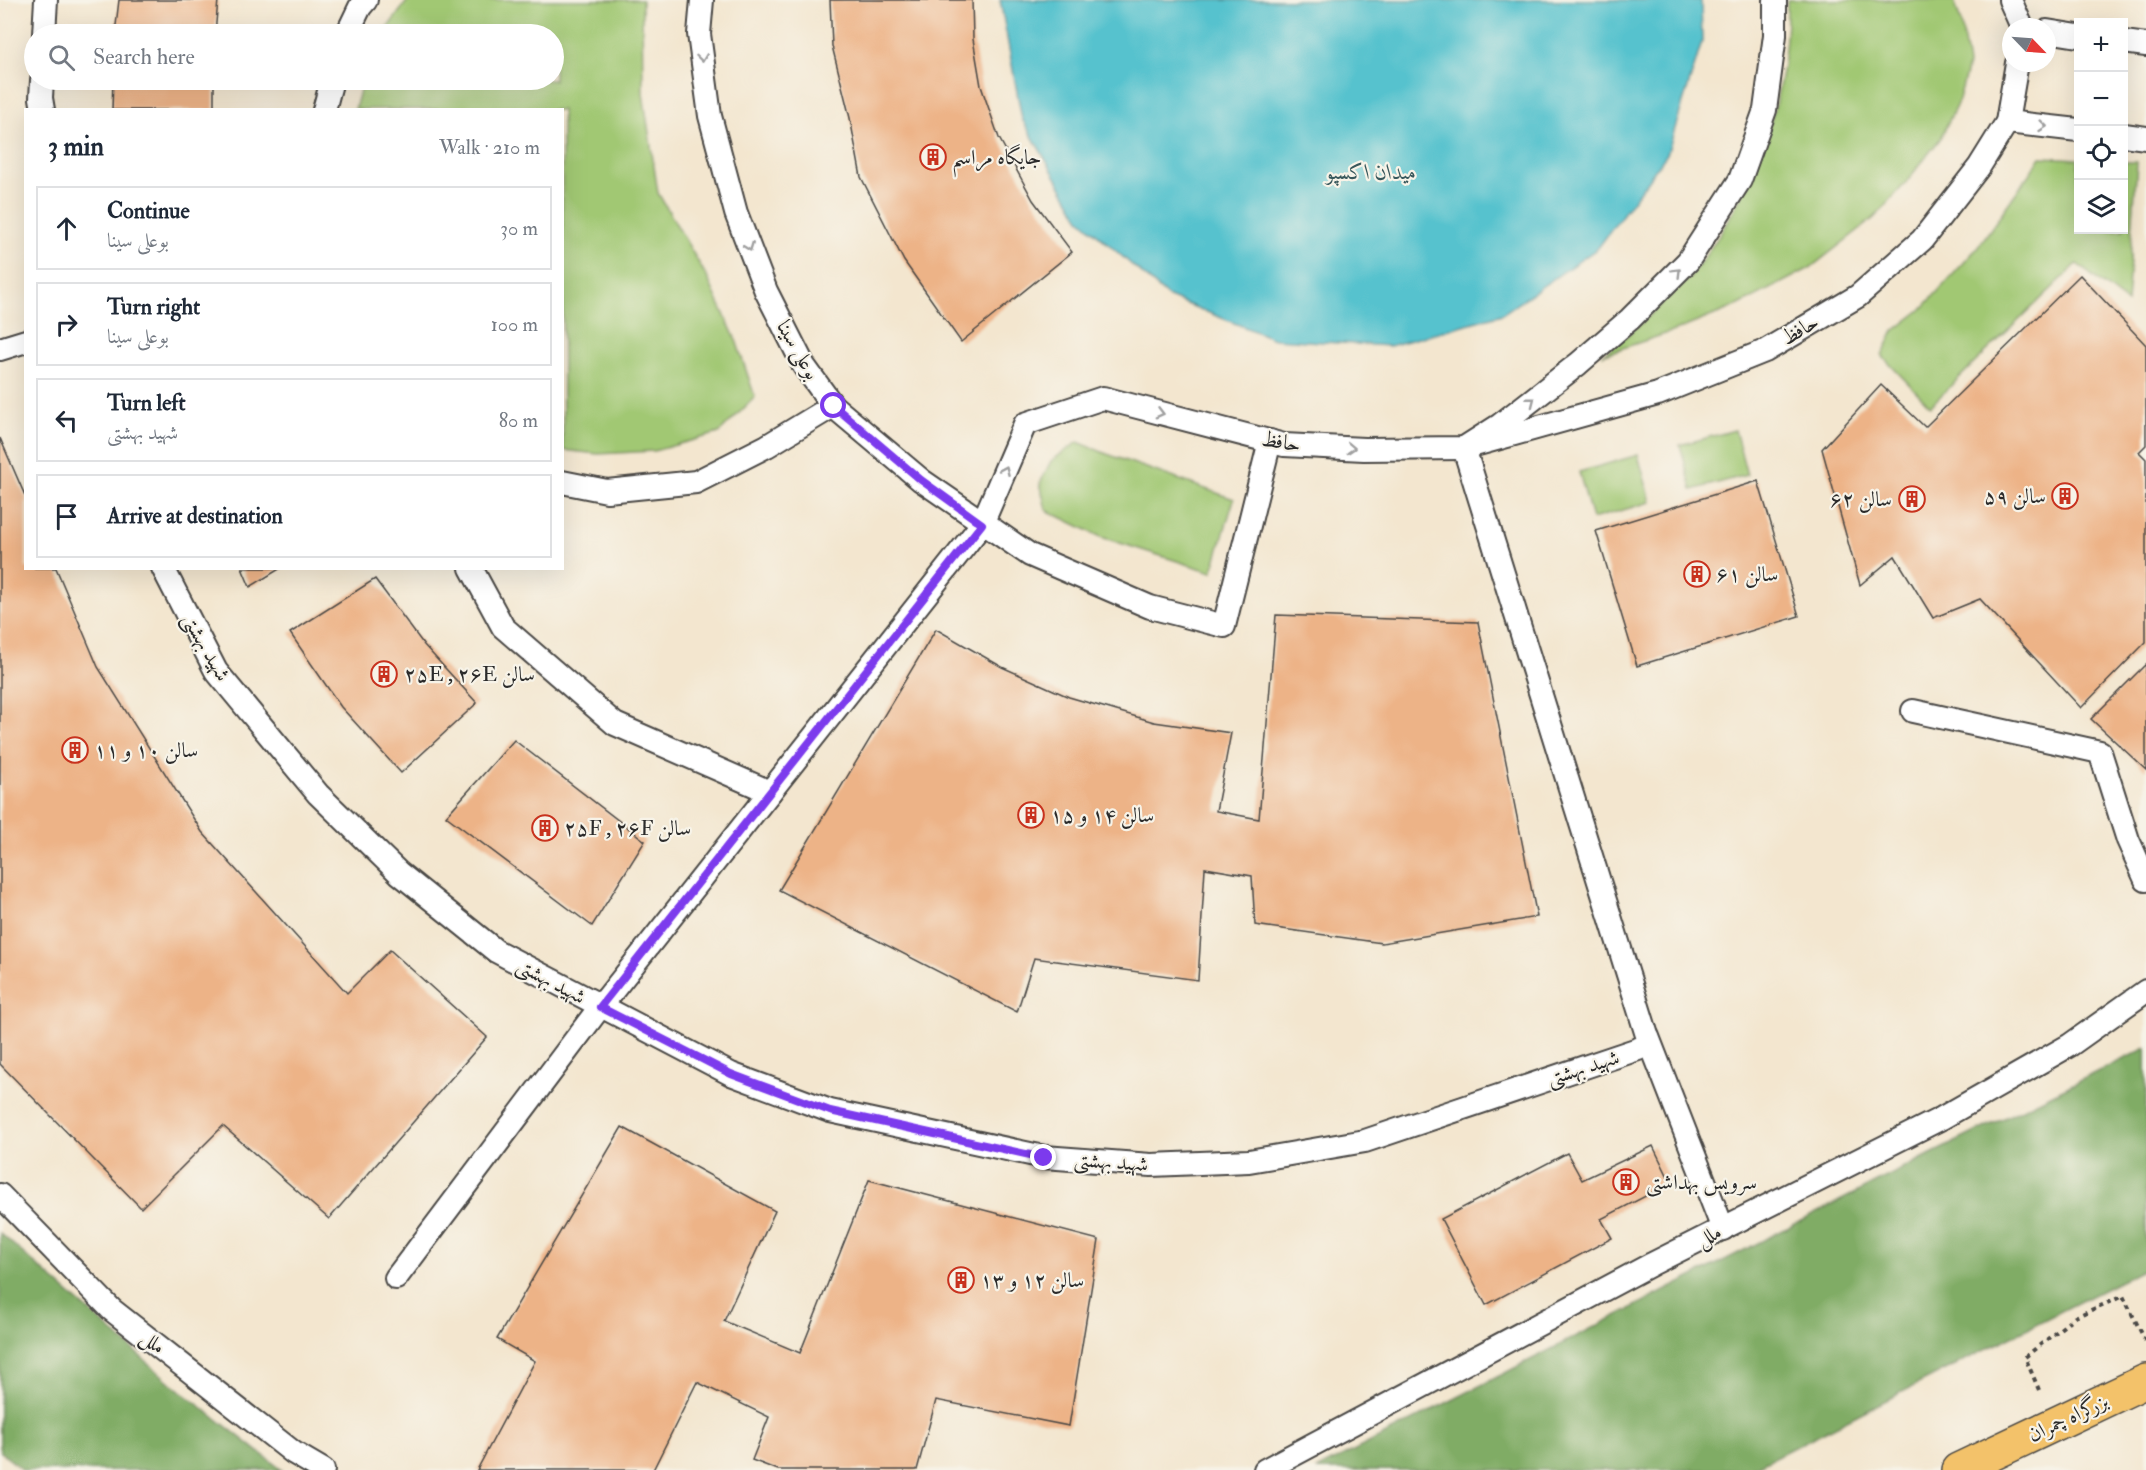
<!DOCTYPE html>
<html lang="en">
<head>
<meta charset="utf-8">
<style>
  :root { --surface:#fff; --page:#f6f6f7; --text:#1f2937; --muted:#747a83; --line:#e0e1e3 }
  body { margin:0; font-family:"IM FELL Double Pica",Amiri,serif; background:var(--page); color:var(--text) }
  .controls { position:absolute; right:18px; top:18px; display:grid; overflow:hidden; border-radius:0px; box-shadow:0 6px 24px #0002 }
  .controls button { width:54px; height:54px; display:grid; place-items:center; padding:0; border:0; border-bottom:2px solid var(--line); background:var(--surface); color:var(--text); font:30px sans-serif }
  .compass { position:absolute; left:2002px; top:18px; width:54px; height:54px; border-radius:50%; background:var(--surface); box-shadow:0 6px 24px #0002; rotate:115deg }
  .stop { position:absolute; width:18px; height:18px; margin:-14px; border:4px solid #7c3aed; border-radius:50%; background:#fff }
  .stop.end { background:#7c3aed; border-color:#fff; box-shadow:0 2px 6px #0008 }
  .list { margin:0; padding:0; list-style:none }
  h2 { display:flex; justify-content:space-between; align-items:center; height:78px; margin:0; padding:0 24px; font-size:26px }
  h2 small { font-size:20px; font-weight:400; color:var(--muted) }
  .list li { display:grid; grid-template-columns:39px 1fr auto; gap:18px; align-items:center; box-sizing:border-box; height:84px; margin:0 12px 12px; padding:0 12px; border:2px solid var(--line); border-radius:0px }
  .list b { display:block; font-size:22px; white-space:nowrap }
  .list p { margin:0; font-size:20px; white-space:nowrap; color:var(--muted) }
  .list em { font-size:20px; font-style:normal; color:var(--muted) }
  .icon { flex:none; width:33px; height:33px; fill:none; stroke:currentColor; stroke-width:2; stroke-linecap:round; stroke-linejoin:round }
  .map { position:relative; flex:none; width:2146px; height:1470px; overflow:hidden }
  .search { position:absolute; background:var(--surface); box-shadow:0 6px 24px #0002; left:24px; top:24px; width:540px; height:66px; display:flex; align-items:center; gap:15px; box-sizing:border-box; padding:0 21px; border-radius:33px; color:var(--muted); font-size:22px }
  .panel { position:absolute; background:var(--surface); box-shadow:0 6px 24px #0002; left:24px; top:108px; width:540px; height:462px; border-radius:0px }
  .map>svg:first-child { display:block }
  .green { fill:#a1c873; stroke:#667a4f; stroke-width:1.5 }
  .forest { fill:#80ac65; stroke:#566c48; stroke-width:1.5 }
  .water { fill:#56c2ce; stroke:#40767c; stroke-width:1.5 }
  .building { fill:#edb387 }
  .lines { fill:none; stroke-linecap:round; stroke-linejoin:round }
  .service-casing { stroke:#494744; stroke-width:26 }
  .trunk-casing { stroke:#494744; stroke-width:36 }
  .path { stroke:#494744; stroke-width:4; stroke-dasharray:4.5 4.5; stroke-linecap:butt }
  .service { stroke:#fff; stroke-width:22 }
  .trunk { stroke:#f3c26a; stroke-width:33 }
  .oneway { stroke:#a0a0a0 }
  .route { stroke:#7c3aed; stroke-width:8 }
  .labels { text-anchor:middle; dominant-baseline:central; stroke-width:4.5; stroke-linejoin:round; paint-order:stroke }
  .poi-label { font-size:21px; fill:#2b2b2b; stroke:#f7f3e8; text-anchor:start }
  .street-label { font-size:21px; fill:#2b2b2b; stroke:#f7f3e8 }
  .water-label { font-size:22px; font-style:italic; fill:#38585c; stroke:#f7f3e8 }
</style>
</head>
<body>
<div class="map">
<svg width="2146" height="1470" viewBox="0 0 2146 1470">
  <rect width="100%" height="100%" fill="#f7f3e8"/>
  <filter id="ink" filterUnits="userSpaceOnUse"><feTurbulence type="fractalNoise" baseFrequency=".0167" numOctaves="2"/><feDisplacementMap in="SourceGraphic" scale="12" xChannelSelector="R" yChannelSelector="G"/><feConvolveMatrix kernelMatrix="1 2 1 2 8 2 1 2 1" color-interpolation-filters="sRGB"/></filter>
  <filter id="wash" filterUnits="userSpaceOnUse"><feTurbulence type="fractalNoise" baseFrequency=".008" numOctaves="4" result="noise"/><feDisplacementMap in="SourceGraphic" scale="24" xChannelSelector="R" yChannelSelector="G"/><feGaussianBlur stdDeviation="1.35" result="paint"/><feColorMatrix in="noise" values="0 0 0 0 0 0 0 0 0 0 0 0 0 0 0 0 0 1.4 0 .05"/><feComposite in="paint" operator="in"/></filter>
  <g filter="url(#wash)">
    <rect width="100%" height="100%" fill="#f3e6cf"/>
    <!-- green -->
    <g class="green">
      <path d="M408,0h234l1,93 15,100 49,84 29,63 19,57 -36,36 -65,18 -56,3 -35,-4 -1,-340 -207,-1 8,-29h191v-46h-171z"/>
      <path d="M1787,0h167l7,23 7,42 -9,35 -19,39 -37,47 -29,32 -64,50 -71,37 -59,24 -78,26c24,-18 45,-36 66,-57 7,-7 16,-14 23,-22 61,-81 98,-174 96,-276z"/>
      <path d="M2041,157l37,2v71h46v-68h13l-10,141 -50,-39 -147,142 -48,-50 12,-25 27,-21 57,-63z"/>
      <path d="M1735,430l12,45 -55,15 -12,-45z"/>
      <path d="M1078,442l29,12 127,45 -22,73 -111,-35 -55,-27 -6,-27 11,-22z"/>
      <path d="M1638,455l13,47 -59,17 -13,-47z"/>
    </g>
    <!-- forest -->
    <g class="forest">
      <path d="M2146,1048v220l-397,202h-433l617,-317z"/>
      <path d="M0,1233l172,151 110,86h-259l-23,-18z"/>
    </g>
    <!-- water -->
    <path class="water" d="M1000,0h701l1,42 -35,112 -69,94 -96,66 -112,32 -116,-7 -107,-43 -87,-77 -58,-100z"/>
    <g id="blocks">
      <!-- building -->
      <g class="building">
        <path d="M119,0h99l-3,34h-100z"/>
        <path d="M830,0h142l1,39 8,47 18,52 34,62 39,52 -111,90 -57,-81 -43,-84 -11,-59 -18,-72z"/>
        <path d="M113,80h101v30h-102z"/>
        <path d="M2080,275l66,70v100l-7,7 7,7v183l-65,66 -101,-109 -47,19 -38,-62 -35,29 -38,-136 59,-64 44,42z"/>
        <path d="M0,438l26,60v70h30l42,99 104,165 145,161 43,-43 97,87 -158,182 -106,-93 -82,82 -141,-144z"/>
        <path d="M1758,481l41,135 -162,50 -41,-135z"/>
        <path d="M242,568h39l-31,19z"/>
        <path d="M375,579l49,66 53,58 -76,70 -60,-66 -51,-74z"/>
        <path d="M1276,615l202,7 59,295 -155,26 -127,-18 -3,-49 -47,-8 -7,112 -164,-22 -17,54 -238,-122 157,-261 66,38 67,30 85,25 77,11 -15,78 43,8z"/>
        <path d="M2146,664v106l-55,-51z"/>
        <path d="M514,740l131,101 -53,85 -146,-110z"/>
        <path d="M622,1127l153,84 -51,110 76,32 69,-173 230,60 -30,186 -133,-26 -19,70h-139l-26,-10 17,-43 -72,-35 -44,88h-176l58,-109 -38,-22z"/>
        <path d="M1653,1146l18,37 -70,36 11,19 -126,67 -45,-86 126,-66 15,27z"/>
      </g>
    </g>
  </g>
  <g filter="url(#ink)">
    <use href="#blocks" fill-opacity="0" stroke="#494744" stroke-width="1.5"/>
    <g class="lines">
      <!-- service casing -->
      <g class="service-casing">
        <g id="service">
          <path d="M702,0l-3,34 11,82 26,97 30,78 38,75 29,40 88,74 109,75 120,52 74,19 46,-185"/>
          <path d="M2010,0l12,27"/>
          <path d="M2047,31l31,5"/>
          <path d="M44,34l2,-34"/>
          <path d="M347,34l13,-27 6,-7"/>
          <path d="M2124,42l22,3"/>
          <path d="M42,80l-1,18 2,12"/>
          <path d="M324,110l8,-30"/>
          <path d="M2007,122l71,8"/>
          <path d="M2124,135l22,3"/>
          <path d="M0,349l26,-8"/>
          <path d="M562,482l45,9 89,-9 71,-36 66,-40"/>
          <path d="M163,568l53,103 102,123 81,79 97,78 235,123 99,37 214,46 107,8 98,-4 116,-20 285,-96 -186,-597 194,-54 107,-43 93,-55 64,-56 57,-73 28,-45 10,-59"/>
          <path d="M471,568l32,59 112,97 155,68"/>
          <path d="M1913,711l187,41 28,88 18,40"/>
          <path d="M1648,1037l75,192"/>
          <path d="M0,1195l112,115 182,143 29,17"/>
          <path d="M396,1278l204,-271 382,-483 43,-100 78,-26 181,47 80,4 100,-1 36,-23 78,-61 52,-45 58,-58 52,-81 25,-70 10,-75v-35"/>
          <path d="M1265,1470l387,-206 290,-146 128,-73 76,-54"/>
        </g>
      </g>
      <!-- trunk casing -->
      <g class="trunk-casing">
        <path id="trunk" d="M1958,1470l188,-89"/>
      </g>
      <!-- path -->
      <path class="path" d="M2039,1390l-14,-33 50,-40 48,-21 23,46"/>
      <!-- service -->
      <use href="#service" class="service"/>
      <!-- trunk -->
      <use href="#trunk" class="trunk"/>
    </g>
    <!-- one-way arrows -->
    <defs><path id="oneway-chevron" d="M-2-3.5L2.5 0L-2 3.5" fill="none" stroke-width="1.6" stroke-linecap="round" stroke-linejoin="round" transform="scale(1.5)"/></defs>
    <g class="oneway">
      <use href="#oneway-chevron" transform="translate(702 58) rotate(82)"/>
      <use href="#oneway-chevron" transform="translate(2043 126) rotate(6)"/>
      <use href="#oneway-chevron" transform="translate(749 247) rotate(69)"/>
      <use href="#oneway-chevron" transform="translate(1677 272) rotate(-45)"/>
      <use href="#oneway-chevron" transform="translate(1531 401) rotate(-38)"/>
      <use href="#oneway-chevron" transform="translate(1160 413) rotate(15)"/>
      <use href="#oneway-chevron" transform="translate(1351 448) rotate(3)"/>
      <use href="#oneway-chevron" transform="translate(1005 470) rotate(-66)"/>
    </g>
  </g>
  <g class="lines" filter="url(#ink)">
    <!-- route -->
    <path class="route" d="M834,406l87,74 61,44 -382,483 131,67 99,37 214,47"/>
  </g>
  <!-- icons -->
  <defs>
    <g id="building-ring" transform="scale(1.35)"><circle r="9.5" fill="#f7f3e8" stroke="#c8321e" stroke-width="1.5"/><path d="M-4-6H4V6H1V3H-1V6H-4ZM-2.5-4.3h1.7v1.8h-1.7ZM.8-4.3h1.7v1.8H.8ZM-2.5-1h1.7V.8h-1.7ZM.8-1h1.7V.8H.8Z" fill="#c8321e"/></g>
  </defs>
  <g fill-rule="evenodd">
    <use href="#building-ring" x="933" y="157"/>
    <use href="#building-ring" x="2065" y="496"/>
    <use href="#building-ring" x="1912" y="499"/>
    <use href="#building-ring" x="1697" y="574"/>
    <use href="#building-ring" x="384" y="674"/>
    <use href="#building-ring" x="75" y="750"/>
    <use href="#building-ring" x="1031" y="815"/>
    <use href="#building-ring" x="545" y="828"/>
    <use href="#building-ring" x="1626" y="1182"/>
    <use href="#building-ring" x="961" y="1280"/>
  </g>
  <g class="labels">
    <!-- poi labels -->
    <g class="poi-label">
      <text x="952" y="157">جایگاه مراسم</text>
      <text x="2046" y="496" text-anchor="end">سالن ۵۹</text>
      <text x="1892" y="499" text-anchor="end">سالن ۶۲</text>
      <text x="1716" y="574">سالن ۶۱</text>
      <text x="404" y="674">۲۵E , ۲۶E سالن</text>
      <text x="94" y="750">سالن ۱۰ و ۱۱</text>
      <text x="1050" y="815">سالن ۱۴ و ۱۵</text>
      <text x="564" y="828">۲۵F , ۲۶F سالن</text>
      <text x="1646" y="1182">سرویس بهداشتی</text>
      <text x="980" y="1280">سالن ۱۲ و ۱۳</text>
    </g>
    <!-- street labels -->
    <g class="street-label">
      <text transform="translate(1800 330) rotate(-31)">حافظ</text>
      <text transform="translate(798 350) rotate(60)">بوعلی سینا</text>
      <text transform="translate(1281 442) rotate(9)">حافظ</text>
      <text transform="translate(206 647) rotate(60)">شهید بهشتی</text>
      <text transform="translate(551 981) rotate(28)">شهید بهشتی</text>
      <text transform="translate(1583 1068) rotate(-18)">شهید بهشتی</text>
      <text transform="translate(1111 1162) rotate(4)">شهید بهشتی</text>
      <text transform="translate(1709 1236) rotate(-27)">ملل</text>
      <text transform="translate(153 1342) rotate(38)">ملل</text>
      <text transform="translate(2068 1418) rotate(-25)">بزرگراه چمران</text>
    </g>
    <!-- water labels -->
    <g class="water-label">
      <text x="1371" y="172">میدان اکسپو</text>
    </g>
  </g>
</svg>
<div class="controls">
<button>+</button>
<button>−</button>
<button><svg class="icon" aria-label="locate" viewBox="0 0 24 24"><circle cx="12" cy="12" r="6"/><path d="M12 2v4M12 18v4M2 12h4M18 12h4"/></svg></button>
<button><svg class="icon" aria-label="layers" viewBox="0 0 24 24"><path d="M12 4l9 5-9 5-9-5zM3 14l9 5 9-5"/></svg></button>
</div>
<svg class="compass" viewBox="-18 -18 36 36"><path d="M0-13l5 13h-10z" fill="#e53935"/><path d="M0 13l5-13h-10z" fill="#747a83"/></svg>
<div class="stop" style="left:834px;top:406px"></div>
<div class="stop end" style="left:1044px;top:1158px"></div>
<div class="search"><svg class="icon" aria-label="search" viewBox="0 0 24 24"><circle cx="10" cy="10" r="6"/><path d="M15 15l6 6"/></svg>Search here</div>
<section class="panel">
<h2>3 min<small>Walk · 210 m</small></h2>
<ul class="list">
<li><svg class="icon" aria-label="ahead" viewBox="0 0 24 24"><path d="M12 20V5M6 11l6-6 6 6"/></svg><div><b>Continue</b><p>بوعلی سینا</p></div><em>30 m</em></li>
<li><svg class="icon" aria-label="right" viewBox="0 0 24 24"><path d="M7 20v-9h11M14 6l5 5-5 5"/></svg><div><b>Turn right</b><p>بوعلی سینا</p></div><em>100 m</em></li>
<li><svg class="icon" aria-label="left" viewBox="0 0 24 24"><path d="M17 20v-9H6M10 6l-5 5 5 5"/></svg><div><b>Turn left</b><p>شهید بهشتی</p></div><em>80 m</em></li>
<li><svg class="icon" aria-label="arrive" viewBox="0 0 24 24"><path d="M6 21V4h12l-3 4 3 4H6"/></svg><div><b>Arrive at destination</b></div></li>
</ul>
</section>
</div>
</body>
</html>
